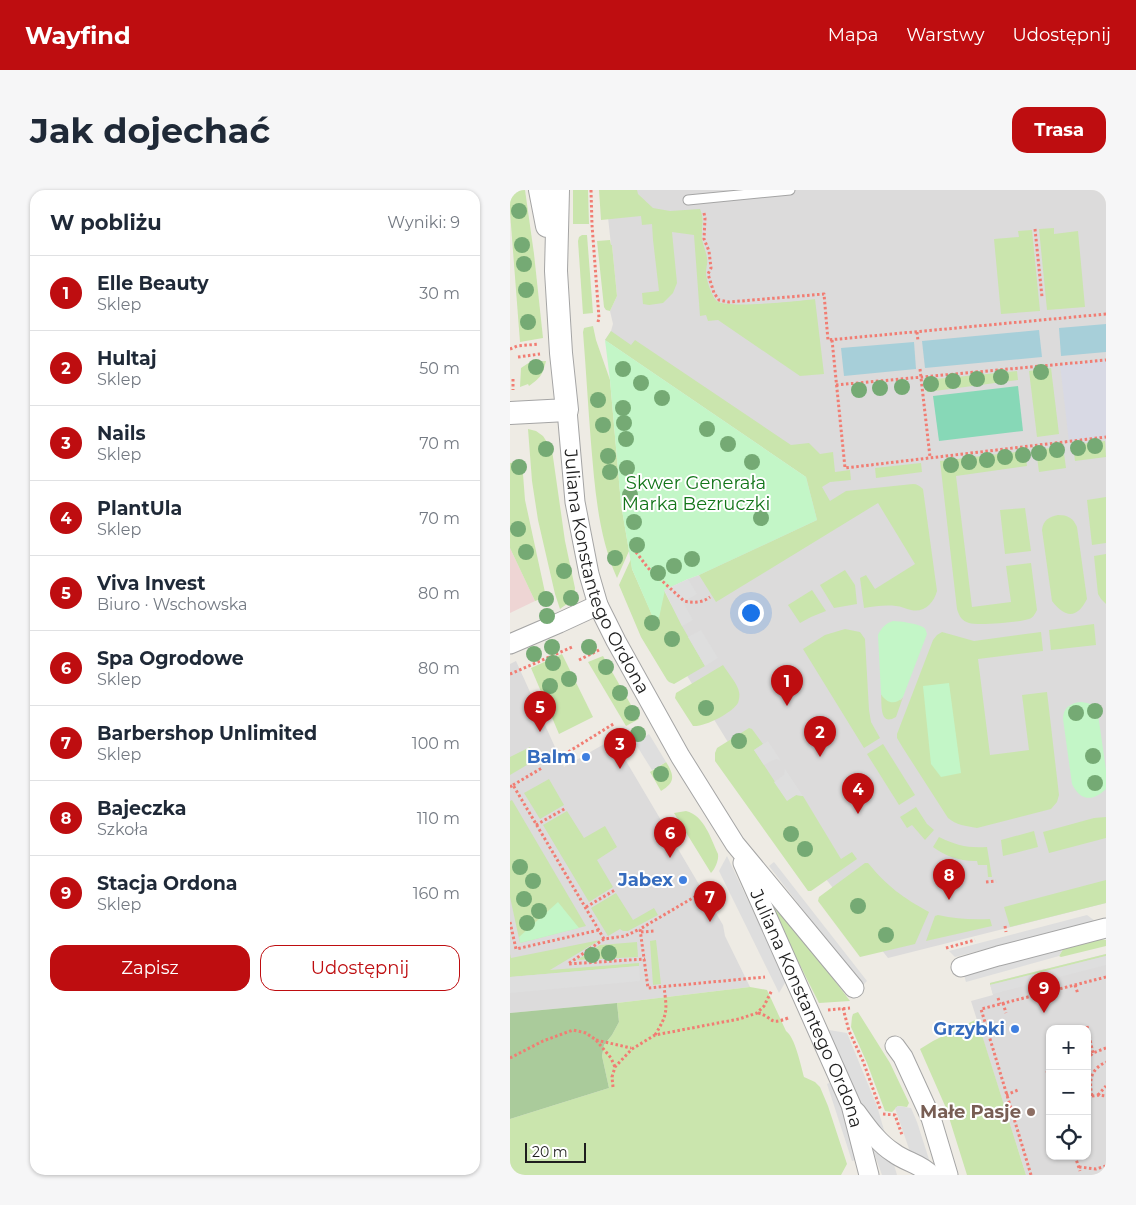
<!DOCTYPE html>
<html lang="pl">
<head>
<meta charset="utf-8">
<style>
  :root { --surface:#fff; --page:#f6f6f7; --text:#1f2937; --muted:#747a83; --line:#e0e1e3; --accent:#be0d10 }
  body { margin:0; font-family:Montserrat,sans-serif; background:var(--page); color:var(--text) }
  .controls { position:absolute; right:15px; bottom:15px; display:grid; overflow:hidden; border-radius:10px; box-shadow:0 1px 4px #0004 }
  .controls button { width:45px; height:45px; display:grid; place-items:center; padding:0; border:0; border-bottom:1px solid var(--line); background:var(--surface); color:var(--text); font:25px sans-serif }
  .scale { position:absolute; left:15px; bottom:12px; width:61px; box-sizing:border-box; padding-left:5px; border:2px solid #1e1e1e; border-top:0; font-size:14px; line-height:18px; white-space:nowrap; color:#1e1e1e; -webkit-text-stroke:4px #fff; paint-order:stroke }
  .you { position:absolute; left:240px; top:422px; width:18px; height:18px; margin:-12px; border:4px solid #fff; border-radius:50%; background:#1a73e8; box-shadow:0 0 0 8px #1a73e833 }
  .badge { display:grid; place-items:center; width:32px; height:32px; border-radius:50%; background:var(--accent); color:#fff; font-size:16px; font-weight:700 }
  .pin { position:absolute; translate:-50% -41px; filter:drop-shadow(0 1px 2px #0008) }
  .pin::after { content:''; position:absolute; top:26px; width:18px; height:15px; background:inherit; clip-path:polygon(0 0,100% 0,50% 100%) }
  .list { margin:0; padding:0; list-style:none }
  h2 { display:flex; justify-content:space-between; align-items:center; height:65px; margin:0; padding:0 20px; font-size:21px }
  h2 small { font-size:16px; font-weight:400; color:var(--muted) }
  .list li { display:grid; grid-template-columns:32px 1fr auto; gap:15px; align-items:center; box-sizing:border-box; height:75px; padding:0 20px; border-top:1px solid var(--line) }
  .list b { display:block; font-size:19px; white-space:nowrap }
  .list p { margin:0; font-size:16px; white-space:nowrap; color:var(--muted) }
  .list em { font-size:16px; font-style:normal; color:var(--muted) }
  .actions { display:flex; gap:10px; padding:15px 20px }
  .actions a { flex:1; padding:11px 0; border:1px solid var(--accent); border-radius:15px; text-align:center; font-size:18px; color:var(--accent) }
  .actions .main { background:var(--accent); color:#fff }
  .icon { flex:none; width:28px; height:28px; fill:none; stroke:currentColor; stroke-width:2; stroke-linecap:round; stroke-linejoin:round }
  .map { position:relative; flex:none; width:596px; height:985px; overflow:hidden; border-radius:15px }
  header { display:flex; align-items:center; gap:30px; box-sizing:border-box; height:70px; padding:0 25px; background:var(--accent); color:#fff }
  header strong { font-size:24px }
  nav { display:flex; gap:28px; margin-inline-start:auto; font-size:18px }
  .intro { display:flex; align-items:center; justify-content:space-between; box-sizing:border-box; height:120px; padding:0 30px }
  h1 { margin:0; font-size:35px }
  .button { padding:12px 22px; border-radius:15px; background:var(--accent); color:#fff; font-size:18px; font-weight:700 }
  main { display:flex; gap:30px; padding:0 30px }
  aside { flex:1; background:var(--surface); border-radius:15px; box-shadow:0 1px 4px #0004 }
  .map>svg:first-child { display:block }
  .residential { fill:#dcdbdb; fill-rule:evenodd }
  .commercial { fill:#eed5d4 }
  .grass { fill:#cae5ad }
  .forest { fill:#aacb9b }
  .park { fill:#c3f6c7 }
  .pitch { fill:#87d8b7 }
  .parking { fill:#dedede }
  .plaza { fill:#d8d9e4 }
  .water { fill:#a7cfd9 }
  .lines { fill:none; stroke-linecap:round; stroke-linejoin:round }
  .service-casing { stroke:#a5a5a5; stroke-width:11 }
  .minor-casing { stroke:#a5a5a5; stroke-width:21 }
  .tertiary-casing { stroke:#a5a5a5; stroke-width:24 }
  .path { stroke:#f17d73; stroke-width:3; stroke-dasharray:2.5 2.5; stroke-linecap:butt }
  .service { stroke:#fff; stroke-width:9 }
  .minor { stroke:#fff; stroke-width:19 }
  .tertiary { stroke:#fff; stroke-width:22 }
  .tree { fill:#75aa74 }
  .shop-dot { fill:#3f7fe0; stroke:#fff; stroke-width:2 }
  .education-dot { fill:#8d6e63; stroke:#fff; stroke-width:2 }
  .labels { text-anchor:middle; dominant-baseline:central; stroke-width:4; stroke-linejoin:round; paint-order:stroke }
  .park-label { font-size:18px; fill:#127519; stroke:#fff }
  .street-label { font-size:18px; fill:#1e1e1e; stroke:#fff }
  .shop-label { font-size:18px; font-weight:bold; fill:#366cbe; stroke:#fff; text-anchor:end }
  .education-label { font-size:18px; font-weight:bold; fill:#785e54; stroke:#fff; text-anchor:end }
</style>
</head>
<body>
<header>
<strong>Wayfind</strong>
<nav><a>Mapa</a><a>Warstwy</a><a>Udostępnij</a></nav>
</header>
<div class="intro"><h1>Jak dojechać</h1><a class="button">Trasa</a></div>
<main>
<aside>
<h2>W pobliżu<small>Wyniki: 9</small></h2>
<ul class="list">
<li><span class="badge">1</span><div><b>Elle Beauty</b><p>Sklep</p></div><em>30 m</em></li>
<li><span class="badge">2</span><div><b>Hultaj</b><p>Sklep</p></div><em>50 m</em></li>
<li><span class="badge">3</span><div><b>Nails</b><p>Sklep</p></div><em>70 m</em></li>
<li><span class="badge">4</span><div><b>PlantUla</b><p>Sklep</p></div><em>70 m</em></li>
<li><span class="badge">5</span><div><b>Viva Invest</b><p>Biuro · Wschowska</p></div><em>80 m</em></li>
<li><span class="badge">6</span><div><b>Spa Ogrodowe</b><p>Sklep</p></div><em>80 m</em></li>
<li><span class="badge">7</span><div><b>Barbershop Unlimited</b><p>Sklep</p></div><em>100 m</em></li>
<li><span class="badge">8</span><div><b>Bajeczka</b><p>Szkoła</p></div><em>110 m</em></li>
<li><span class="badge">9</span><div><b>Stacja Ordona</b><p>Sklep</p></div><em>160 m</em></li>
</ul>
<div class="actions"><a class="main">Zapisz</a><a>Udostępnij</a></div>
</aside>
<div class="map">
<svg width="596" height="985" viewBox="0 0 596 985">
  <rect width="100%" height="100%" fill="#eeebe4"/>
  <!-- residential -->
  <g class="residential">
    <path d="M95,0h501v713l-218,55 -125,-159 -106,-172 31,-48 11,-4 107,-98 -201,-137 6,-9 2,-7 -3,-13 7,-15 -5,-51h-1z"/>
    <path d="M6,471l48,106 49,-28 110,186 2,11 25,51 -133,16 -107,10v-349z"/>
    <path d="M596,764v221h-80l-55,-174 22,-6 -3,-12zM540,839h37v127h-37z"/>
  </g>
  <!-- commercial -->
  <path class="commercial" d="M0,358l25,53 -25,12z"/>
  <!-- grass -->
  <g class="grass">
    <path d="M0,0h15l9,64 9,84 -23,4 -10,-130z"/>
    <path d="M63,0h15l1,34h-16z"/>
    <path d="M89,0h38l1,4 15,14 17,3 30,-2c5,11 1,20 2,30 1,6 4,12 5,19 1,5 -1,9 -1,15 0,6 6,24 11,28 8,8 83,0 98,-2l9,75 -24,2 -82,-56 -10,1 -2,-6 -6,1 -6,-81 -22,-3 5,51 -4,10 -10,10 -14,2 -6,-1 -1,-11 17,-2 -6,-51 -1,-16 -10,1 -1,-9 -40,4z"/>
    <path d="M544,38v6l24,-3 7,76 -38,3 -8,-81z"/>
    <path d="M522,40l8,81 -39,3 -7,-75 25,-2 -1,-6z"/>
    <path d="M72,45h5l6,78 -10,1 -5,-73 1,-4z"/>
    <path d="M100,50l1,5h1l5,51 -7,15 -4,-1 -2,-3 -7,-66z"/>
    <path d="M83,136l3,14 14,40 11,124 8,47 -12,27c-19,-43 -22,-89 -26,-135 -3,-37 -5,-74 -8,-111l1,-4z"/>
    <path d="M101,141l20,14 4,-5 156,105 18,-2 11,11 13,-2 2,20 15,-2 1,10 -21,2 -8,5 8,14 16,-10 67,-7c4,0 7,2 10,5l14,102c-3,12 -13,22 -26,19 -5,-1 -10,-4 -15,-4 -10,-1 -21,0 -32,2l-4,-30 6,-3 9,14 40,-25 -37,-61 -162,99 -17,-27 118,-55 -11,-43 -201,-137z"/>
    <path d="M36,171c-4,15 -5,16 -17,25l-1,-2 -8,3 1,-19 9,-6z"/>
    <path d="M541,178l8,66 -22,3 -8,-66z"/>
    <path d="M507,181l1,9 -91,12 -2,-12z"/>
    <path d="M18,239l8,2 7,5 9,14 13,91 10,47c-1,13 -5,14 -15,21l-5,-15 -17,-74 -6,-39z"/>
    <path d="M595,251l1,16 -31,4 -2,-16z"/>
    <path d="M553,256l3,22 -27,4 -3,-22z"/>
    <path d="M515,261l2,15 -71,10 16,131 39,-5 -5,-36 25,-3 6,47c-2,4 -4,8 -8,9 -8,3 -51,7 -60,4 -7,-2 -10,-7 -12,-14l-17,-148z"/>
    <path d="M12,271l3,39 21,97 -11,4 -25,-53v-85z"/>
    <path d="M411,273l1,9 -46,6 -1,-10z"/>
    <path d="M596,307v46l-14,2 -5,-45z"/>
    <path d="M515,318l6,43 -26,3 -5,-44z"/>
    <path d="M548,325c10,0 15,3 19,12l10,72c-10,20 -22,19 -35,2l-10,-71c1,-10 7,-13 16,-15z"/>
    <path d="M596,364v50l-5,-5 -3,-5 -4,-38z"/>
    <path d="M121,369l1,10 25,57 7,-36 18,36 23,40 -31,18 -5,-2 -2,-2 -26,-43 -22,-52z"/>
    <path d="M335,380l10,15 2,19 -23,4 -14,-23z"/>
    <path d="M302,400l14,21 -15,6 -11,6 -12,-18z"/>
    <path d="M584,434l2,21 -45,5 -2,-20z"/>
    <path d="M335,439l15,3 5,7 4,71 2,12 9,16 -16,10 -61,-99 22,-14z"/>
    <path d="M432,442l32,9 67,-9 2,19 -65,8 12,96 39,-5 -7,-55 25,-3 12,103 -2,7 -6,7 -74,19c-11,-2 -21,-3 -29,-10l-45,-70 -6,-10v-4l36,-94 4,-5z"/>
    <path d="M52,464l31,63 -34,17 -28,-66z"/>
    <path d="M93,466l36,63 -13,7 -38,-64z"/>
    <path d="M213,475c4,7 15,19 16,27 1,3 0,8 -1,11 -6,10 -33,24 -45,23l-18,-28 1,-5z"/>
    <path d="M371,504l2,3 18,3 2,-3 -7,20c-17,10 -14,-13 -15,-23z"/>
    <path d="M239,538l3,1 11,15 -9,6 33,50 9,-5 7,1 38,63 11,-7 5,7 -46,32h-3l-93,-130v-8l2,-5z"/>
    <path d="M373,554l32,51 -16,10 -32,-51z"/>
    <path d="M20,557l7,12 -27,16v-18z"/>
    <path d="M156,572c8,13 10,20 -5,29l-11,-19z"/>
    <path d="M39,589l15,26 -24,14 -16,-26z"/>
    <path d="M2,610l74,126 -66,17 -10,-46v-96z"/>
    <path d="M406,617l11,17 7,6 -9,10 -13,-15 -5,3 -7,-11z"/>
    <path d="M57,621l17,27 21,-12 12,21 -20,13 16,27 -24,15 -46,-77z"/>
    <path d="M176,621c18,4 25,28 32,43 1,6 -3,15 -7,19l-37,-60z"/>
    <path d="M596,627v21l-57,15 -6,-21 51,-14z"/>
    <path d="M524,641l4,16 -35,9 -2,-16z"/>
    <path d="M429,647c19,9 28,11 48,10l5,30h-4l-1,-12h-9l-1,-4c-15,1 -32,-5 -44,-14z"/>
    <path d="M355,673h3c20,24 34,34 61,49l-14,32 -55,13 -42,-56 1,-4z"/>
    <path d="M596,690v23l-96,24 -6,-20z"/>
    <path d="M250,691l90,120 -31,2 -60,-119z"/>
    <path d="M106,703l17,27 21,-12 4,7 -30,16h-5l-3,-2 -12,7 -17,-28z"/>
    <path d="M428,725c18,4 34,5 52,4l2,7 -66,15 9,-25z"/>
    <path d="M590,749l6,1v6l-45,11 -2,-1 4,-7z"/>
    <path d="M90,750l-50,30 89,-7v3l-129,11v-23l1,4z"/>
    <path d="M146,750l5,44 -8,1 -3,-44z"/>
    <path d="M127,752l1,15 -61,3 23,-15z"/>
    <path d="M596,764v2l-116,29v-2z"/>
    <path d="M240,797l17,3 19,41c9,6 15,35 18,46l11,5 5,5 8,19 19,58 -6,11h-331v-56l99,-31 -7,-32 2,-11 8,-10 7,-13 -2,-19z"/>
    <path d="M348,822l32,51 19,40 -2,4 -9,-1 -6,6 -7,-1 -18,-48 -16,-36 1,-10 1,-3z"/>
    <path d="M467,829l49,156h-59l-21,-67 -26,-59 13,-8z"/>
  </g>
  <!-- forest -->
  <path class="forest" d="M107,813l2,19 -7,13 -8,10 -2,11 7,32 -99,31v-106z"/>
  <!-- park -->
  <g class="park">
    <path d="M95,150l201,137 11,43 -118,55 -11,4 -23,11 -8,37 -25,-58 -11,-65 -11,-124z"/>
    <path d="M383,431c7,0 25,3 30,6 3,2 3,4 4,7l-24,63c-7,8 -16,7 -22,-3l-3,-59c3,-7 8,-12 15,-14z"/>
    <path d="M439,493l12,90 -20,4 -10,-13 -8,-78z"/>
    <path d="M571,512c9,1 14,3 17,12l8,56v19c-13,13 -26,12 -34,-5l-9,-65c0,-11 7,-16 18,-17z"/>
    <path d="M48,712l21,26 -59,15 -1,-6z"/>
  </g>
  <!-- pitch -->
  <path class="pitch" d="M508,196l5,45 -84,10 -6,-45z"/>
  <!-- parking -->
  <g class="parking">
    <path d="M178,389l9,15 -14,8 10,18 -11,6 -18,-36z"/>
    <path d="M191,440l17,28 -13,8 -17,-29z"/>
    <path d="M139,544l17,28 -14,8 -17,-27z"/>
    <path d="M258,551l13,20 -4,-2 -6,2 -7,4 -10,-15z"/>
    <path d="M275,579l18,27 -7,-1 -9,6 -13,-19 10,-7z"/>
    <path d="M217,666l59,125 -7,12 -60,-122z"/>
    <path d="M264,672l93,119 -5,5 -93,-120z"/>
    <path d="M577,725l8,6 -140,36 -6,-6z"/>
    <path d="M553,759l-4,7 -93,26 -2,-7z"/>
    <path d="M596,766v9l-113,29 -3,-9z"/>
    <path d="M129,776l1,15 -130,12v-16z"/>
    <path d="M319,840l18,3 30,73 20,69h-15z"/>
    <path d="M324,891l25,78 -7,2 -25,-77z"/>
    <path d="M388,916l13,2 6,14 17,53h-16l-23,-67z"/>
  </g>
  <!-- plaza -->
  <path class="plaza" d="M596,170v77l-37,5 -9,-78z"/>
  <!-- water -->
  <g class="water">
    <path d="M596,134v28l-45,4 -2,-28z"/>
    <path d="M529,140l3,27 -117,11 -3,-27z"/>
    <path d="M404,152l2,27 -72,7 -3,-28z"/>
  </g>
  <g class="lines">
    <!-- service casing -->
    <g class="service-casing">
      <path id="service" d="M178,10l102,-10"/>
    </g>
    <!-- minor casing -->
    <g class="minor-casing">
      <g id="minor">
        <path id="s1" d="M57,220l8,92 14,72 9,31 18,36 64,115 55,88 119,144"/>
        <path d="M0,454l49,-21 39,-18"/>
        <path id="s2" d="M233,673l108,242 18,70"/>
        <path d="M451,777l37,-11 108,-28"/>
        <path d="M385,856l8,11 28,61 17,57"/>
        <path d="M346,922c11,15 22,31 38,41 12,9 27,11 37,22"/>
      </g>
    </g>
    <!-- tertiary casing -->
    <g class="tertiary-casing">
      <g id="tertiary">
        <path d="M30,0l7,36"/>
        <path d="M0,223l57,-3 -6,-57 -5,-82 2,-81"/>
      </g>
    </g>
    <!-- path -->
    <g class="path">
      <path d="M81,0l1,35 7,93 -1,4"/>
      <path d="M194,23l1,5 -1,21 5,12 2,17 -3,6 6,19 5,7 10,2 95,-8 4,46 278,-26"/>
      <path d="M525,39l7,68"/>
      <path d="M407,142l1,9"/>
      <path d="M322,150l13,128 261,-31"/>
      <path d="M0,159l7,-3 22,-2"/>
      <path d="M8,167l22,-3"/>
      <path d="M410,179l10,88"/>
      <path d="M3,189v11"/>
      <path d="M326,195l270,-25"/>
      <path d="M126,362l12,16 36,33c10,2 18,2 26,-4"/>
      <path d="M69,470l20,-10"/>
      <path d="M0,484l62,-27"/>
      <path d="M50,567l55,-34"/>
      <path d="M3,595l29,-17"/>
      <path d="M0,597l3,-2 91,154 21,-3 15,-7"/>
      <path d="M26,635l30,-17"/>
      <path d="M476,692l10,-1"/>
      <path d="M203,696l-73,43 8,59 117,-11"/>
      <path d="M76,717l29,-17"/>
      <path d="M0,732l6,27 83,-19"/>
      <path d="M495,736l1,6"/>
      <path d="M131,742l14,-1"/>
      <path d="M94,749l-36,25 77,-5"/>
      <path d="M436,758l29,-8"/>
      <path d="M565,795l3,9"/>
      <path d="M528,805l2,8"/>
      <path d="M488,808l2,6"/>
      <path d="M493,813l3,10"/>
      <path d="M333,818l6,23 14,30 18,50"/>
      <path d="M318,820l22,-2"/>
      <path d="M248,823c16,4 10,13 30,5"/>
      <path d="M577,836l6,27"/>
      <path d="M145,845c13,-21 12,-25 9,-48"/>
      <path d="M86,850l35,8"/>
      <path d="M0,868l33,-17 30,-11 13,3 10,7 15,18 4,9"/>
      <path d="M577,869l6,-6 13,-5"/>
      <path d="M536,883l3,-1 1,1"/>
      <path d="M538,890h2"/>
      <path d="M103,897l-1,-10 3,-10 17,-18 23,-14 84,-16 18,-6 7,-7 8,-16"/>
      <path d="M496,905l12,-5"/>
      <path d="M588,905l8,-9"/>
      <path d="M582,906c-3,-16 -2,-26 14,-34"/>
      <path d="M577,907l11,-2 8,1"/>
      <path d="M373,924l12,1 7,20"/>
      <path d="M565,966l5,15"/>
      <path d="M569,977l17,2 10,-3"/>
      <path d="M521,985l-50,-166 125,-32"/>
    </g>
    <!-- service -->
    <use href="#service" class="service"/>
    <!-- minor -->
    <use href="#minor" class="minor"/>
    <!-- tertiary -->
    <use href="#tertiary" class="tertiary"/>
  </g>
  <!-- trees -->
  <g class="tree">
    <circle cx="9" cy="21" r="8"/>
    <circle cx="12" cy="55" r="8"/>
    <circle cx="14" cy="74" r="8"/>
    <circle cx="16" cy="100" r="8"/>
    <circle cx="18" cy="132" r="8"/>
    <circle cx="26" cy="177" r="8"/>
    <circle cx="113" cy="179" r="8"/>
    <circle cx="531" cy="182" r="8"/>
    <circle cx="491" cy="187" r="8"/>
    <circle cx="467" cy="189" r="8"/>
    <circle cx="443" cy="191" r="8"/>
    <circle cx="131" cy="193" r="8"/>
    <circle cx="421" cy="194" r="8"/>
    <circle cx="392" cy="197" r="8"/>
    <circle cx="370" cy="198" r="8"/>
    <circle cx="349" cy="200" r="8"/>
    <circle cx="152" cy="208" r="8"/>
    <circle cx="88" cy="210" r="8"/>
    <circle cx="113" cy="218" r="8"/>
    <circle cx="114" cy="233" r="8"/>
    <circle cx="93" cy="235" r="8"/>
    <circle cx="197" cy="239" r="8"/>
    <circle cx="116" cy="249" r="8"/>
    <circle cx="218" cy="254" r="8"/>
    <circle cx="585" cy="256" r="8"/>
    <circle cx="568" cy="258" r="8"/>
    <circle cx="36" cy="259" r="8"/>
    <circle cx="547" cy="260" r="8"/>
    <circle cx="529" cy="263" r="8"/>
    <circle cx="513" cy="265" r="8"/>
    <circle cx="98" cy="266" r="8"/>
    <circle cx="495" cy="267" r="8"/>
    <circle cx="477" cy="270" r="8"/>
    <circle cx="242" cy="272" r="8"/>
    <circle cx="459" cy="272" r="8"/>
    <circle cx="441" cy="275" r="8"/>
    <circle cx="9" cy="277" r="8"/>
    <circle cx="117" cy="278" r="8"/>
    <circle cx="100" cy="282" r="8"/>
    <circle cx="120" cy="305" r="8"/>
    <circle cx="251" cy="328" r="8"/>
    <circle cx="124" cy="332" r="8"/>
    <circle cx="8" cy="339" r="8"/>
    <circle cx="127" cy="355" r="8"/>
    <circle cx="16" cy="362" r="8"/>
    <circle cx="105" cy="368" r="8"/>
    <circle cx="182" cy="369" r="8"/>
    <circle cx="164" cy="376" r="8"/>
    <circle cx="54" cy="381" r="8"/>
    <circle cx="148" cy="383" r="8"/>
    <circle cx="61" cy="408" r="8"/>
    <circle cx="36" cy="409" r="8"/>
    <circle cx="37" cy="426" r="8"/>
    <circle cx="142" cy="433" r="8"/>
    <circle cx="162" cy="449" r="8"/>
    <circle cx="42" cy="457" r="8"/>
    <circle cx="79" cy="457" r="8"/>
    <circle cx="24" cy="464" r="8"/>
    <circle cx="43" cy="473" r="8"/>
    <circle cx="96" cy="477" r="8"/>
    <circle cx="59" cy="489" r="8"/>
    <circle cx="40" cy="496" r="8"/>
    <circle cx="110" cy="503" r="8"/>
    <circle cx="196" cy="518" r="8"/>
    <circle cx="585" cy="521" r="8"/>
    <circle cx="122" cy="523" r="8"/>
    <circle cx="566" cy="523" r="8"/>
    <circle cx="128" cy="544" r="8"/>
    <circle cx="229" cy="551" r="8"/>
    <circle cx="583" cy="566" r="8"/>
    <circle cx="151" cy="584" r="8"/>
    <circle cx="585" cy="593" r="8"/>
    <circle cx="281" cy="644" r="8"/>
    <circle cx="295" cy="659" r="8"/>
    <circle cx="10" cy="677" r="8"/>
    <circle cx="23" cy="691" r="8"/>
    <circle cx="14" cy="709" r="8"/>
    <circle cx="348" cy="716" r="8"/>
    <circle cx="29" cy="721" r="8"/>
    <circle cx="17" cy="733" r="8"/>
    <circle cx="376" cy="745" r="8"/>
    <circle cx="99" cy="763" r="8"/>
    <circle cx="82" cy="765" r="8"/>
  </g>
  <!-- markers -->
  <g class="shop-dot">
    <circle cx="76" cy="567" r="5"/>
    <circle cx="173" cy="690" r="5"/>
    <circle cx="505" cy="839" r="5"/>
  </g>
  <circle class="education-dot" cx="521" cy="922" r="5"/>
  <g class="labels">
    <!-- park labels -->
    <g class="park-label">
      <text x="186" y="293">Skwer Generała<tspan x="186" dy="21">Marka Bezruczki</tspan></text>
    </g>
    <!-- street labels -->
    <g class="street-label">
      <text stroke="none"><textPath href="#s1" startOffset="168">Juliana Konstantego Ordona</textPath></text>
      <text stroke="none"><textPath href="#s2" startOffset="159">Juliana Konstantego Ordona</textPath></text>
    </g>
    <!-- shop labels -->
    <g class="shop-label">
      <text x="66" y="567">Balm</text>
      <text x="163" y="690">Jabex</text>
      <text x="495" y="839">Grzybki</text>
    </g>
    <!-- education labels -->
    <g class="education-label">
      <text x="511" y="922">Małe Pasje</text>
    </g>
  </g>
</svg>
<div class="controls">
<button>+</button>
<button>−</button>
<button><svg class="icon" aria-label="locate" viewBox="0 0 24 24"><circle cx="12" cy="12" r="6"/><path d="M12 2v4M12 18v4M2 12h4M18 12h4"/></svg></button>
</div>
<div class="scale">20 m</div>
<div class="you"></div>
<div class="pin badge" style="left:277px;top:516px">1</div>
<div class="pin badge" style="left:310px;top:567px">2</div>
<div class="pin badge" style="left:110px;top:579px">3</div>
<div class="pin badge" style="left:348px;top:624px">4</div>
<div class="pin badge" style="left:30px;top:542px">5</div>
<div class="pin badge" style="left:160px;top:668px">6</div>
<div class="pin badge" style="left:200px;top:732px">7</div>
<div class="pin badge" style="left:439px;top:710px">8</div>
<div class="pin badge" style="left:534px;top:823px">9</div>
</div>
</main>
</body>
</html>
